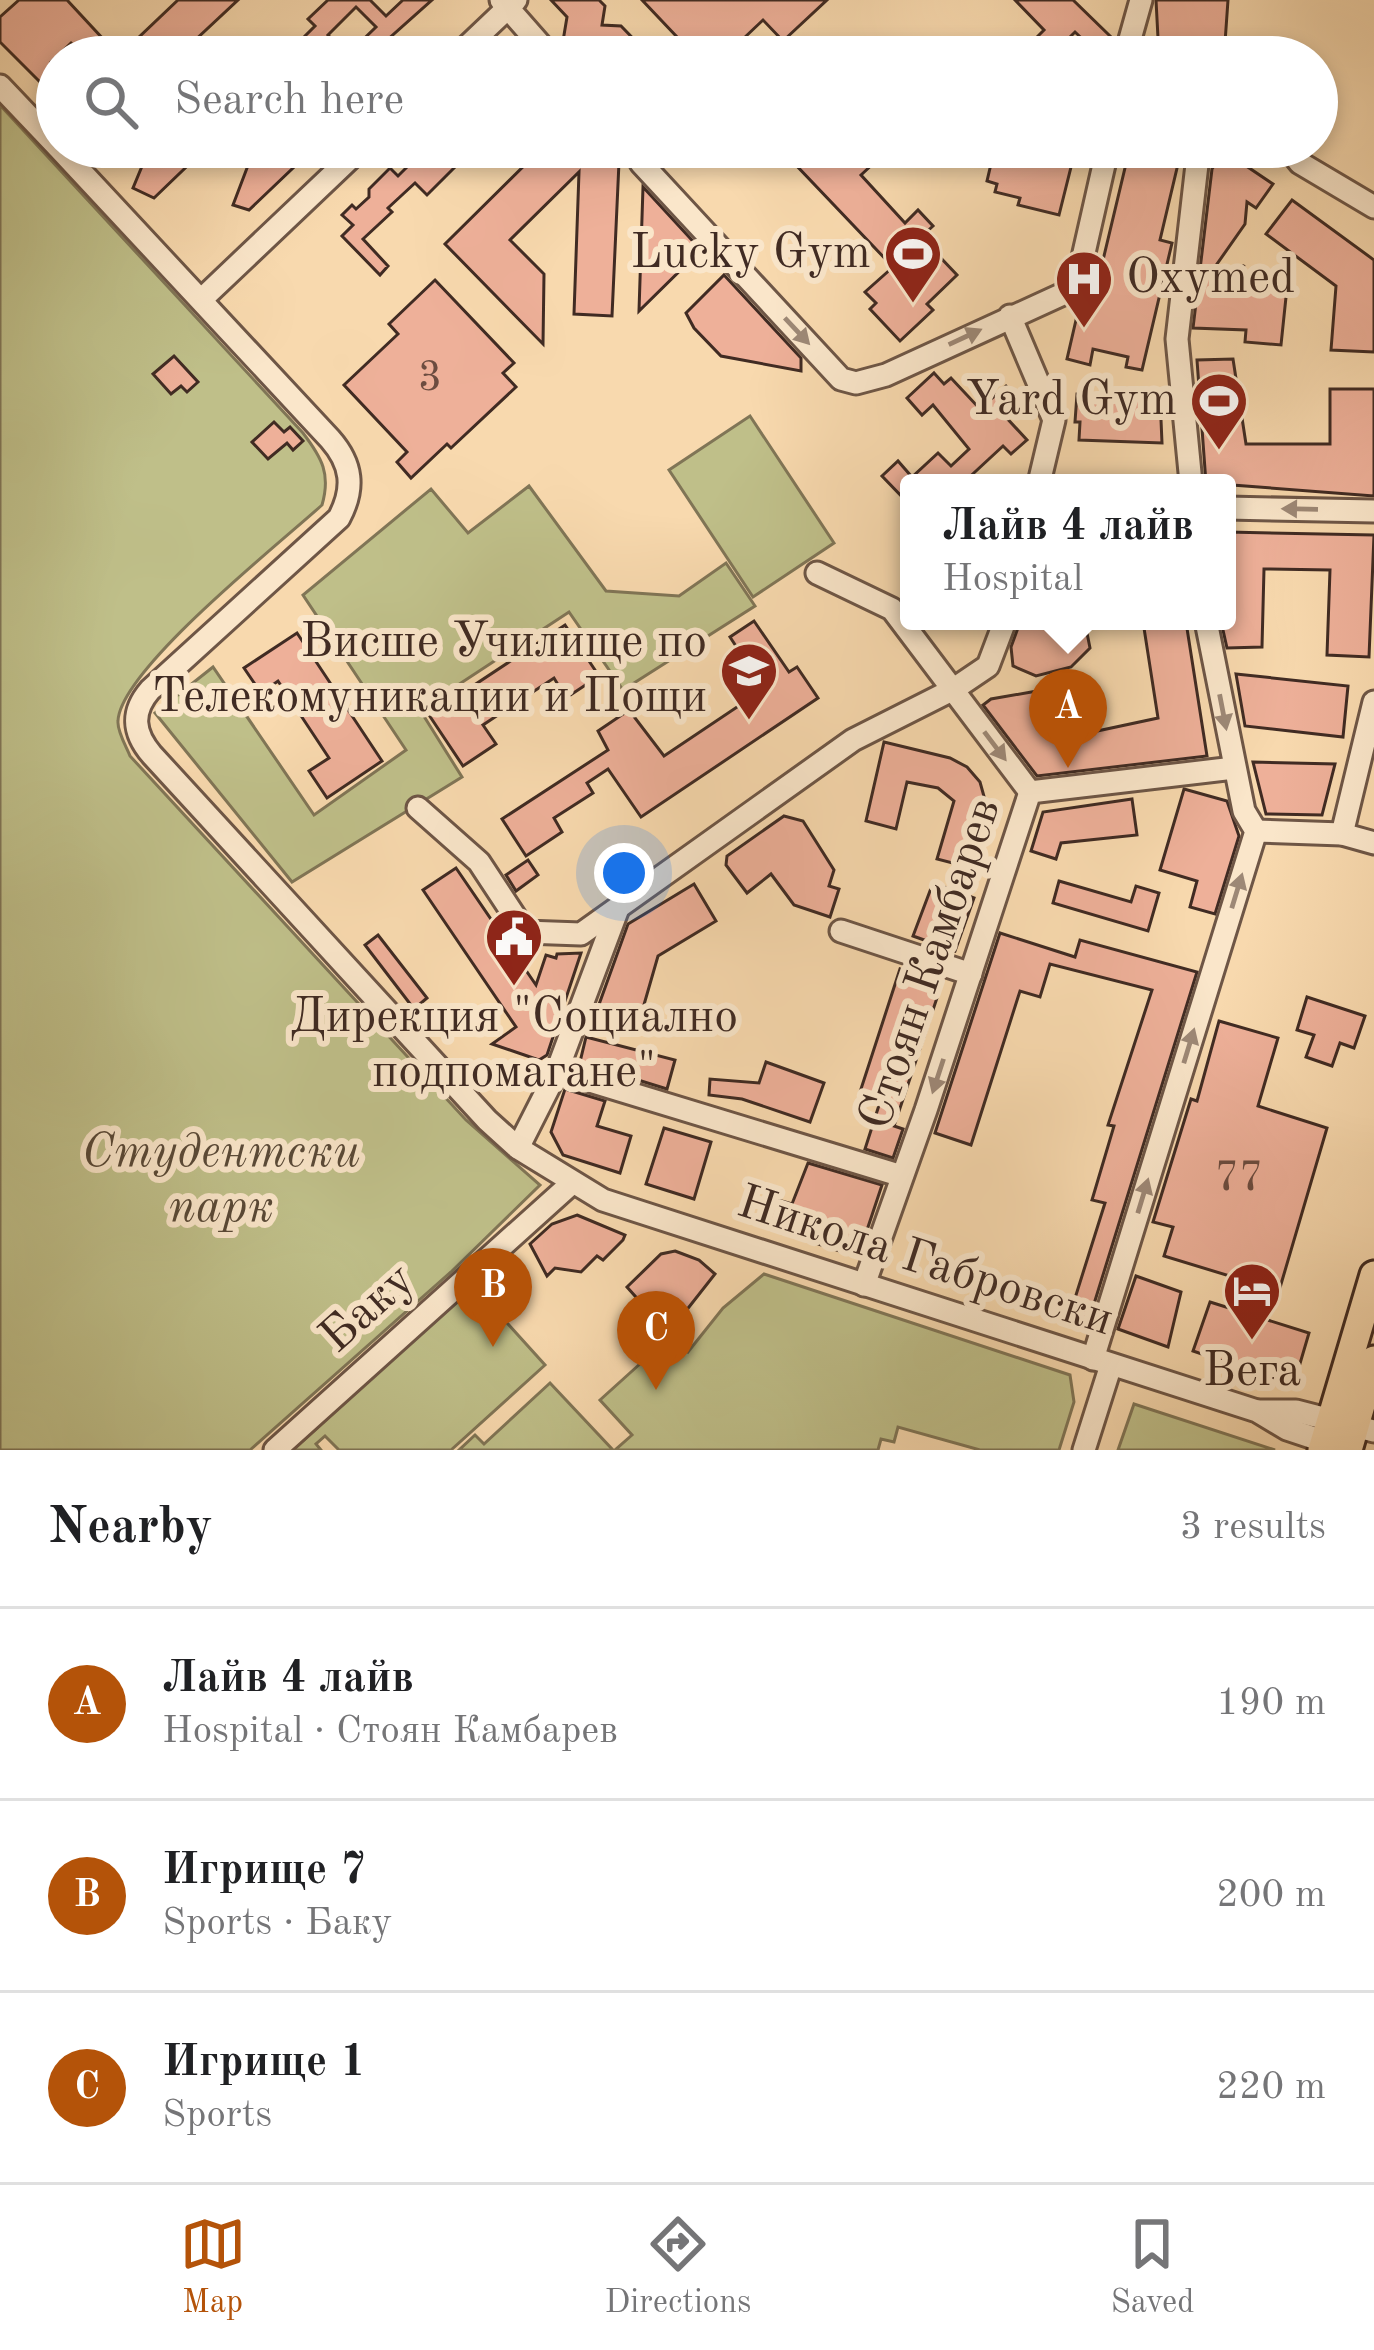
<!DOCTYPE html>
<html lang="en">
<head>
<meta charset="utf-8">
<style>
  :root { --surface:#fff; --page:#f6f6f6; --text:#202124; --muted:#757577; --line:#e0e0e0; --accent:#b45309 }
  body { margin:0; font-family:"Old Standard TT",serif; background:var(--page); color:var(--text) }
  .you { position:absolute; left:624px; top:873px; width:42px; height:42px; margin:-30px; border:9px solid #fff; border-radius:50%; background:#1a73e8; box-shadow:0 0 0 18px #1a73e833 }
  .badge { display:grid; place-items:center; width:78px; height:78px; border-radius:50%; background:var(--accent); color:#fff; font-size:39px; font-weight:700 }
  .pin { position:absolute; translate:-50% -99px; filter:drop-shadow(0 3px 6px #0008) }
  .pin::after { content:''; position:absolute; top:63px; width:42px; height:36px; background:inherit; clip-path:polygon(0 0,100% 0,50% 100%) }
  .popup { position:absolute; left:900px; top:474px; width:336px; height:156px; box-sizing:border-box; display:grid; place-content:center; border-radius:12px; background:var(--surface); filter:drop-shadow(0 3px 9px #0005); font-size:39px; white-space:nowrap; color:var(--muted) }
  .popup b { font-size:45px; color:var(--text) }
  .popup::after { content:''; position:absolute; left:50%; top:100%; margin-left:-24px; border:24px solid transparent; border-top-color:var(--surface) }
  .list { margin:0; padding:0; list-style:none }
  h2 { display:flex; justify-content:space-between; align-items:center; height:156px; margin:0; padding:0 48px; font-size:51px }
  h2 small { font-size:39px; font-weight:400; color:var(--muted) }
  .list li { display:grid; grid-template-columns:78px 1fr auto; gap:36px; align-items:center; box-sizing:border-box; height:192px; padding:0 48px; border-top:3px solid var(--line) }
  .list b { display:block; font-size:45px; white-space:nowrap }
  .list p { margin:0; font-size:39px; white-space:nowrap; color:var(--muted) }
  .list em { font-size:39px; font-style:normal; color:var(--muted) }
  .icon { flex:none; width:66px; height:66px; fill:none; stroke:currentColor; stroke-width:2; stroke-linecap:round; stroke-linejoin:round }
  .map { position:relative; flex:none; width:1374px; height:1450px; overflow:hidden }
  .search { position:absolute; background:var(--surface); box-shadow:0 6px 18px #0003; left:36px; right:36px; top:36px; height:132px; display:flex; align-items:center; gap:30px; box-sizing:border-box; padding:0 42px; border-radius:66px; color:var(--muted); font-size:45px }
  .sheet { height:732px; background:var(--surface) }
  nav { display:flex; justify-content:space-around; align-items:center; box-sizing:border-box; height:168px; border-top:3px solid var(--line); background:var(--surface); font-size:33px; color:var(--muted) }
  nav a { display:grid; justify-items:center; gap:6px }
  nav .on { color:var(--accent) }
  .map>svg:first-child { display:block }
  .green { fill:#bfbf89; stroke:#807556; stroke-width:3 }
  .building { fill:#eeb099; stroke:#402b23; stroke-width:3; fill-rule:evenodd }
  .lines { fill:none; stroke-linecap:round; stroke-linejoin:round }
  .minor-casing { stroke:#6e5646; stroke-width:27 }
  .major-casing { stroke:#402b23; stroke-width:33 }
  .minor { stroke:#fae6ca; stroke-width:21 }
  .major { stroke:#f8d9ae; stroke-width:27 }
  .oneway { fill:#9d8876 }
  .labels { text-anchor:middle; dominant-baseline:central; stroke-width:12; stroke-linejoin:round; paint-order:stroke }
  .number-label { font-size:42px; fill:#6c4c40 }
  .poi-label { font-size:48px; fill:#402b23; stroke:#fae6ca; text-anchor:end }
  .street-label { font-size:48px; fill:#402b23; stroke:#fae6ca }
  .park-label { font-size:48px; font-style:italic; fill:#594937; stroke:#fae6ca }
</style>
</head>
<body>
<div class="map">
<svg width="1374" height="1450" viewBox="0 0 1374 1450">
  <rect width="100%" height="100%" fill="#f8d9ae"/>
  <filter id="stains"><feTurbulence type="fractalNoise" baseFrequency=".00167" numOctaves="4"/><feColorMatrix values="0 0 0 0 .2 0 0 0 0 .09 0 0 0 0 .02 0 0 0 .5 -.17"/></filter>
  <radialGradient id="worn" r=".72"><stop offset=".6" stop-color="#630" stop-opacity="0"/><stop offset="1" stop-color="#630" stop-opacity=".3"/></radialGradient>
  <!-- green -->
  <g class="green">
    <path d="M0,105l303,328c19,25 28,41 19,72 -43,39 -202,165 -204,216 -1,10 8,25 12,35l336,364 74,65 -88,86 -202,179h-250z"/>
    <path d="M750,416l84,127 -81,54 -84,-127z"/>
    <path d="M529,486l77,105 73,5 47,-33 29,43 -132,84 -54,-78 -149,98 42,67 -170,105 -137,-169 58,-46 101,148 92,-65 -103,-155 128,-106 37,44z"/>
    <path d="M764,1274l306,101 4,27 -15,48h-79l-82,-23 -4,15 -13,-3 -3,11h-263l17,-15 -32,-35 72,-65 16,17 35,-44z"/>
    <path d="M481,1294l64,71 -94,85h-112l-14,-14 -9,8 5,6h-28l167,-153 8,9z"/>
    <path d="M550,1383l63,67h-154l16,-15 9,9z"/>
    <path d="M1134,1404l141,46h-157z"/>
  </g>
  <!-- building -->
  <g class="building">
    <path d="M19,0h48l52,56 59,-56h60l-61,57h-92l-14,-14 -20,19 5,6 -16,14 -40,-40v-25z"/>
    <path d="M328,0h42l16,16 17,-16h29l-64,57h-54l-15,-15 16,-16 -7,-7zM356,7l20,20 -29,28 -19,-20z"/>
    <path d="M551,0h48l6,6 -3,19 19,1 30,31h-85l-4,-10 5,-30z"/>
    <path d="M642,0h185l-44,41 -20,-21 -39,37h-28z"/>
    <path d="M1015,0h58l37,36 -15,15 -20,-19 -25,25h-33l27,-27z"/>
    <path d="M1156,0h72l-4,57h-65z"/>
    <path d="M150,147h57l-53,51 -21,-10z"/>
    <path d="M255,147h60l-66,63 -16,-5z"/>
    <path d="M407,147h68l-48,48 -12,-12 -27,25 4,4 -29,27 25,27 -8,9 -38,-39 11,-11 -11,-10 10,-10 4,4 13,-12v-8l21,-21 8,8 19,-19z"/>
    <path d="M543,147h66v12l10,3 -7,154 -38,-2 5,-142 -69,68 34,34 -1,70 -98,-100z"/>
    <path d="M843,147h48l-30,28 44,48 13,-13 15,16 -12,11 36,38 -30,29 6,6 -33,31 -30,-32 6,-6 -11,-11 28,-25 -99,-104 16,-15 15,16z"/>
    <path d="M995,147h63l17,4 -16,64 -41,-10 2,-7 -25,-6 2,-8 -10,-3z"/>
    <path d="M1130,147h52l-22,93 12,3 -30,127 -16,-3 2,-10 -35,-8 -3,16 -23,-6 9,-39 12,3z"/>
    <path d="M1224,151l49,33 -17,24 -9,-6 -2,22 -35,50 18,13 16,-22 -2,8 46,5 -7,67 -36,-3 1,-12 -53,-2 19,-159z"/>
    <path d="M643,187l58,63 -62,61z"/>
    <path d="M1292,200l82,60v92l-43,-2 5,-64 -70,-52z"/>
    <path d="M724,275l77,83v13l-80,-15 -27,-28 -8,-15z"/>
    <path d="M435,280l79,83 -11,10 13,14 -65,61 -4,-4 -36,34 -14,-16 10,-10 -63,-67 54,-51 -9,-10z"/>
    <path d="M174,356l24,26 -11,10 -6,-6 -10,8 -18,-20z"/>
    <path d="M1233,359l13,85h84v-55h44v107l-168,-13 -9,-123z"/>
    <path d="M934,373l10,11 7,-6 29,31 26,-23 13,14 -16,14 24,26 -16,14 -8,-8 -40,37h-54v21l-27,-28 16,-15 14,16 26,-24 13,13 18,-17 -36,-44 -11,10 -15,-17z"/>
    <path d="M1077,394l83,3 2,46 -83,-3 1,-18h-5z"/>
    <path d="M274,422l10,10 6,-5 13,14 -10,9 -6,-7 -19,16 -16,-17z"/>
    <path d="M1227,532l147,3 -5,122 -42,-2 3,-85 -66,-1 -2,78 -35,1 -6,-27h6z"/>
    <path d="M754,621l35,51 8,-5 21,31 -177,119 -33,-48 -21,14 6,10 -39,25 8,14 -36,24 -24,-37 106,-69 -10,-19 31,-21 35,46 100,-67 -34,-52z"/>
    <path d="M1071,621l16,12 3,15 -19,19 -35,9 -23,-10 -2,-19 8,-22z"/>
    <path d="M1186,622l21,134 -170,20 -54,-71 8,-6 46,-8 7,33 11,16 103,-22 -14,-90z"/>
    <path d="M565,625l34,51 -33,22 -12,-20 -35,23 -36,24 13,19 -33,22 -34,-51z"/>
    <path d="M297,633l85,128 -55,37 -18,-27 20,-13 -51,-77 -17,12 -17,-25z"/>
    <path d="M1236,674l112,12 -5,51 -98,-11z"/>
    <path d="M884,742l66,16 17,9 13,15 10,36 -8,1 -14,48 -31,-8 17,-58 -16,-13 -31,-6 -11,47 -30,-8z"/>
    <path d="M1253,762l82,2 -13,51 -56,-1z"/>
    <path d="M1184,789l43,12 12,35 -24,78 -25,-7 7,-26 -37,-11z"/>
    <path d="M1132,799l5,36 -76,8 -5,16 -25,-8 12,-39z"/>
    <path d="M784,816l19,5 31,49 -5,16 10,3 -9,28 -36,-12 -23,-31 -24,19 -21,-28 1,-9z"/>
    <path d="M528,860l10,15 -22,16 -10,-16z"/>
    <path d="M456,868l80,117 10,-30 10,3 1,-4 24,-1 -34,102 -8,5 -47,-16 24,-17 -93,-137z"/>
    <path d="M1059,881l72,21 5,-16 23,7 -11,38 -95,-28z"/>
    <path d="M933,883l41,15 -19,53 -42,-15z"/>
    <path d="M694,884l22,37 -58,35 -19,66 -42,-12 31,-86z"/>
    <path d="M1000,933l75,24 5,-17 117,32 -108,348 -19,-6 35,-111 -13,-3 22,-74 -6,-1 44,-135 -102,-26 -10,33 -20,-6 -49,154 -36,-12z"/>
    <path d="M378,935l49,63 -13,11 -49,-64z"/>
    <path d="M900,969l42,14 -48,143 9,3 -10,29 -28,-9 16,-50 -21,-7z"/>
    <path d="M1307,997l58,19 -11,32 -14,-5 -8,23 -26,-9 8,-22 -17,-5z"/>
    <path d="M1219,1021l59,17 -20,68 69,22 -48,163 -115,-35 9,-29 -20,-5 38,-123 6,2z"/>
    <path d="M586,1037l89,23 -8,29 -87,-27z"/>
    <path d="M766,1062l58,21 -14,39 -68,-23 -33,-4 1,-16 49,4z"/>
    <path d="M565,1089l40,12 -8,25 34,10 -11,37 -57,-18 -12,-23z"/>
    <path d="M664,1128l47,14 -17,57 -48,-15z"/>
    <path d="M808,1163l74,22 -24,72 -76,-25 3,-8 -19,-5 6,-21 20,6z"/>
    <path d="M577,1215l48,20 -2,5 -20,20 -6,-4 -16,16 -26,-4 -8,8 -17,-32 22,-20z"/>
    <path d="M675,1251l24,9 16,14 -37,47 -4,-2 -4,5 -7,-5 -3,5 -33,-37 34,-33z"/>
    <path d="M1136,1276l45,16 -13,55 -50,-18z"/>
    <path d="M1210,1302l99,31 -10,34 -7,7 -19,4 -80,-27z"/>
  </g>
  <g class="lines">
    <!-- minor casing -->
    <g class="minor-casing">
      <g id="minor">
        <path d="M501,0l50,57"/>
        <path d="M456,57l60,-57"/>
        <path d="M1125,57l16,-57"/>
        <path d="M0,86l57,60"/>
        <path d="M58,147l272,292c22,25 25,49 9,79l-189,172c-19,22 -17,43 2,65l335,365 31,28 85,52 654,211 30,18 48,16"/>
        <path d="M638,147l3,16 200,216 15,4 30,-8 190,-87 32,-141"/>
        <path d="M1287,147l13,16 74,44"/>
        <path d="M202,299l160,-152"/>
        <path d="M1010,316l44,104 -15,63"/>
        <path d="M1191,483l-14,-144 22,-192"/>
        <path d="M1227,508l147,3"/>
        <path d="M817,573l75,36 138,183"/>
        <path d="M418,808l61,54 46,70 56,2 272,-194 101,-51 34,-23 17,-45"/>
        <path d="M1256,831l86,3 32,9"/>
        <path d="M1342,834l32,-132"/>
        <path d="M841,931l130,43"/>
        <path d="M557,1071l345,105"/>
        <path d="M518,1148l39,-77 60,-160"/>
        <path d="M864,1285l62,-175 104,-318 204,-24"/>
        <path d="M1093,1359l163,-528 -12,-20 -38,-190"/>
        <path d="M1258,1411h38l78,20"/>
        <path d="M275,1450l297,-267"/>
        <path d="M1084,1450l27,-85"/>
      </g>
    </g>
    <!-- major casing -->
    <g class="major-casing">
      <g id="major">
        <path d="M1322,1450l52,-175"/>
        <path d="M1348,1450l26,-90"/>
      </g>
    </g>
    <!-- minor -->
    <use href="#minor" class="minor"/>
    <!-- major -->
    <use href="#major" class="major"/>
  </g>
  <!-- one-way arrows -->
  <defs><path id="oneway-solid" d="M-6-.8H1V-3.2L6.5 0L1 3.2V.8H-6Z" transform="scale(3)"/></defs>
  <g class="oneway">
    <use href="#oneway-solid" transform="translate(797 331) rotate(47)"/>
    <use href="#oneway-solid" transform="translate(965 337) rotate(-25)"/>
    <use href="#oneway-solid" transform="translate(1300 509) rotate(-179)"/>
    <use href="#oneway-solid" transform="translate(1223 712) rotate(79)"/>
    <use href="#oneway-solid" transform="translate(995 746) rotate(53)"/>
    <use href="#oneway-solid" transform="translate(1237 891) rotate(-73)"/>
    <use href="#oneway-solid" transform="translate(1189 1046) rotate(-73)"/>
    <use href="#oneway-solid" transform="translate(938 1076) rotate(108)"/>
    <use href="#oneway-solid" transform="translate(1143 1196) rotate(-73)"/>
  </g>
  <!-- icons -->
  <defs>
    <g id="stadium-pin" transform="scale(3)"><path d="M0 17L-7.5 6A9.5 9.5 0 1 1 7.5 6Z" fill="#8f2418" stroke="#fae6ca"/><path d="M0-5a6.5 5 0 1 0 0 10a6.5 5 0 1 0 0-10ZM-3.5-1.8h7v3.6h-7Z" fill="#fff"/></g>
    <g id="hospital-pin" transform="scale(3)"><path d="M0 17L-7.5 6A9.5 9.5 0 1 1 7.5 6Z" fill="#8f2418" stroke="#fae6ca"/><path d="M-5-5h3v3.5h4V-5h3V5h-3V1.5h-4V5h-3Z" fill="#fff"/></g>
    <g id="university-pin" transform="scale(3)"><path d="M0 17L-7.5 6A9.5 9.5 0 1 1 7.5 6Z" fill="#8f2418" stroke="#fae6ca"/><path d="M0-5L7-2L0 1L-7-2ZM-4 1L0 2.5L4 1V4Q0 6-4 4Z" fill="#fff"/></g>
    <g id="civic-pin" transform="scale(3)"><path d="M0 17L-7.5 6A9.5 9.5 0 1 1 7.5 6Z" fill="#8f2418" stroke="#fae6ca"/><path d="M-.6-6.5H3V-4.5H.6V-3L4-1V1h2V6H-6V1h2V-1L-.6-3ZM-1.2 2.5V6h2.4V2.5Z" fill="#fff"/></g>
    <g id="hotel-pin" transform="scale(3)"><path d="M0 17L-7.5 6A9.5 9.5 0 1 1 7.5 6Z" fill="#8f2418" stroke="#fae6ca"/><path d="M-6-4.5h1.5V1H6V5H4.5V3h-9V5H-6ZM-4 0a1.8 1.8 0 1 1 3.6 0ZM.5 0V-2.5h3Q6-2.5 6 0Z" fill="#fff"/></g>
  </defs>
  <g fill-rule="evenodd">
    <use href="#stadium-pin" x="913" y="254"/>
    <use href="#hospital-pin" x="1084" y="279"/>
    <use href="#stadium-pin" x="1219" y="401"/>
    <use href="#university-pin" x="749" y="671"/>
    <use href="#civic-pin" x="514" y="937"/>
    <use href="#hotel-pin" x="1252" y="1291"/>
  </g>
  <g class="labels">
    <!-- number labels -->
    <g class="number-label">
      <text x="430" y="379">3</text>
      <text x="1239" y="1179">77</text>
    </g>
    <!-- poi labels -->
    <g class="poi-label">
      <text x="871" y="254">Lucky Gym</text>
      <text x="1126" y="279" text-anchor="start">Oxymed</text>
      <text x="1177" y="401">Yard Gym</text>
      <text x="707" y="643">Висше Училище по<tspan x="707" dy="55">Телекомуникации и Пощи</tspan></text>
      <text x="514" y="1018" text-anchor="middle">Дирекция "Социално<tspan x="514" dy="55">подпомагане"</tspan></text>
      <text x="1252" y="1372" text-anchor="middle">Вега</text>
    </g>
    <!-- street labels -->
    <g class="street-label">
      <text transform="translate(931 964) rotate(-71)">Стоян Камбарев</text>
      <text transform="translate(925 1262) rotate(18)">Никола Габровски</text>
      <text transform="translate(368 1309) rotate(-42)">Баку</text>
    </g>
    <!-- park labels -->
    <g class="park-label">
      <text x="221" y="1153">Студентски<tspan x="221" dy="55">парк</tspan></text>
    </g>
  </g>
  <rect width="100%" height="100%" filter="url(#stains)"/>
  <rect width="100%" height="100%" fill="url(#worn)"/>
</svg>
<div class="you"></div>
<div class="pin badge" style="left:1068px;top:768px">A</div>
<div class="popup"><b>Лайв 4 лайв</b>Hospital</div>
<div class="pin badge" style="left:493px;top:1347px">B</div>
<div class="pin badge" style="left:656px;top:1390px">C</div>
<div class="search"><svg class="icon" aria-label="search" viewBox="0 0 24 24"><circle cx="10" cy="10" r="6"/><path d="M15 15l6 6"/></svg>Search here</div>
</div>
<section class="sheet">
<h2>Nearby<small>3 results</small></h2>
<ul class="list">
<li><span class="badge">A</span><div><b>Лайв 4 лайв</b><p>Hospital · Стоян Камбарев</p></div><em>190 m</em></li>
<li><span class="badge">B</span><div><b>Игрище 7</b><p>Sports · Баку</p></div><em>200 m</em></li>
<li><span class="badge">C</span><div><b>Игрище 1</b><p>Sports</p></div><em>220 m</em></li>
</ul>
</section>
<nav>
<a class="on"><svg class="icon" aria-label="map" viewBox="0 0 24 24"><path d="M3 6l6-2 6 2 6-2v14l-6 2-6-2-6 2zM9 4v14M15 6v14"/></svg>Map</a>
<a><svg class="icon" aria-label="directions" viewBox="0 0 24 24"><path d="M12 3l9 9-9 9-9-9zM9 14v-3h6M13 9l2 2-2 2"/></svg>Directions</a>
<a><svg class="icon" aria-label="saved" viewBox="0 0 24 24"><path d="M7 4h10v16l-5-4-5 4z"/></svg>Saved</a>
</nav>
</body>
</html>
